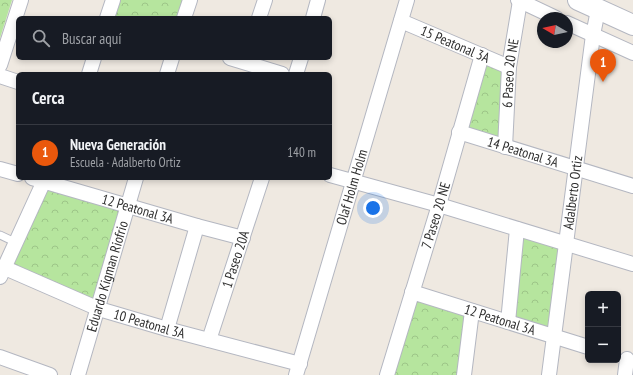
<!DOCTYPE html>
<html lang="es">
<head>
<meta charset="utf-8">
<style>
  :root { --surface:#171b24; --page:#20242c; --text:#f1f3f6; --muted:#9ea1a6; --line:#363941; --accent:#ea580c }
  body { margin:0; font-family:"PT Sans Narrow",sans-serif; background:var(--page); color:var(--text) }
  .controls { position:absolute; right:12px; bottom:12px; display:grid; overflow:hidden; border-radius:6px; box-shadow:0 2px 6px #0003 }
  .controls button { width:36px; height:36px; display:grid; place-items:center; padding:0; border:0; border-bottom:1px solid var(--line); background:var(--surface); color:var(--text); font:20px sans-serif }
  .compass { position:absolute; left:537px; top:12px; width:36px; height:36px; border-radius:50%; background:var(--surface); box-shadow:0 2px 6px #0003; rotate:279deg }
  .you { position:absolute; left:373px; top:208px; width:14px; height:14px; margin:-10px; border:3px solid #fff; border-radius:50%; background:#1a73e8; box-shadow:0 0 0 6px #1a73e833 }
  .badge { display:grid; place-items:center; width:26px; height:26px; border-radius:50%; background:var(--accent); color:#fff; font-size:13px; font-weight:700 }
  .pin { position:absolute; translate:-50% -33px; filter:drop-shadow(0 1px 2px #0008) }
  .pin::after { content:''; position:absolute; top:21px; width:14px; height:12px; background:inherit; clip-path:polygon(0 0,100% 0,50% 100%) }
  .list { margin:0; padding:0; list-style:none }
  h2 { display:flex; justify-content:space-between; align-items:center; height:52px; margin:0; padding:0 16px; font-size:17px }
  h2 small { font-size:13px; font-weight:400; color:var(--muted) }
  .list li { display:grid; grid-template-columns:26px 1fr auto; gap:12px; align-items:center; box-sizing:border-box; height:56px; padding:0 16px; border-top:1px solid var(--line) }
  .list b { display:block; font-size:15px; white-space:nowrap }
  .list p { margin:0; font-size:13px; white-space:nowrap; color:var(--muted) }
  .list em { font-size:13px; font-style:normal; color:var(--muted) }
  .icon { flex:none; width:22px; height:22px; fill:none; stroke:currentColor; stroke-width:2; stroke-linecap:round; stroke-linejoin:round }
  .map { position:relative; flex:none; width:633px; height:375px; overflow:hidden }
  .search { position:absolute; background:var(--surface); box-shadow:0 2px 6px #0003; left:16px; top:16px; width:316px; height:44px; display:flex; align-items:center; gap:10px; box-sizing:border-box; padding:0 14px; border-radius:6px; color:var(--muted); font-size:15px }
  .panel { position:absolute; background:var(--surface); box-shadow:0 2px 6px #0003; left:16px; top:72px; width:316px; height:108px; border-radius:6px }
  .map>svg:first-child { display:block }
  .forest { fill:url(#forest-crowns) }
  .lines { fill:none; stroke-linecap:round; stroke-linejoin:round }
  .lane-casing { stroke:#b4b7c1; stroke-width:9 }
  .street-casing { stroke:#b4b7c1; stroke-width:16 }
  .secondary-casing { stroke:#b4b7c1; stroke-width:22 }
  .lane { stroke:#fff; stroke-width:7 }
  .street { stroke:#fff; stroke-width:14 }
  .secondary { stroke:#fff; stroke-width:20 }
  .labels { text-anchor:middle; dominant-baseline:central; stroke-width:4; stroke-linejoin:round; paint-order:stroke }
  .street-label { font-size:14px; fill:#2e2e2e; stroke:#fff }
</style>
</head>
<body>
<div class="map">
<svg width="633" height="375" viewBox="0 0 633 375">
  <defs>
    <pattern id="forest-crowns" width="20" height="18" patternUnits="userSpaceOnUse"><rect width="20" height="18" fill="#b6e59e"/><path d="M2 6a3 3 0 1 1 6 0M12 15a3 3 0 1 1 6 0" fill="none" stroke="#9dc588"/></pattern>
  </defs>
  <rect width="100%" height="100%" fill="#efe9e1"/>
  <!-- forest -->
  <g class="forest">
    <path d="M0,0h12l-12,38z"/>
    <path d="M113,0h77l-6,18h-77z"/>
    <path d="M482,55l27,12 -4,80 -46,-15z"/>
    <path d="M44,181l84,24 -29,104 -94,-41z"/>
    <path d="M517,229l49,14 -13,94 -45,-15z"/>
    <path d="M412,292l60,19 -8,64h-77z"/>
  </g>
  <g class="lines">
    <!-- lane casing -->
    <g class="lane-casing">
      <path id="lane" d="M0,235l17,8"/>
    </g>
    <!-- street casing -->
    <g class="street-casing">
      <g id="street">
        <path d="M518,0l38,18"/>
        <path d="M107,18l6,-18"/>
        <path d="M184,18l6,-18"/>
        <path d="M259,18l6,-18"/>
        <path d="M313,18l5,-18"/>
        <path id="s1" d="M401,21l108,46"/>
        <path d="M567,23l66,30"/>
        <path d="M230,58l52,16"/>
        <path d="M0,65l21,-65"/>
        <path d="M89,74l5,-16"/>
        <path d="M167,74l5,-16"/>
        <path d="M296,74l5,-16"/>
        <path d="M0,76l18,6"/>
        <path id="s2" d="M459,132l174,54"/>
        <path id="s3" d="M505,147l4,-80 11,-66"/>
        <path d="M0,169l18,5"/>
        <path d="M330,175l109,30 194,59"/>
        <path id="s4" d="M32,178l165,48 46,12"/>
        <path id="s5" d="M5,268l94,41 68,20 133,35"/>
        <path d="M0,277l44,-96"/>
        <path id="s6" d="M412,292l176,55"/>
        <path d="M508,322l9,-93"/>
        <path d="M167,329l30,-103"/>
        <path id="s7" d="M209,340l53,-162"/>
        <path d="M0,357l50,18"/>
        <path id="s8" d="M78,375l58,-197"/>
        <path id="s9" d="M296,375l111,-375"/>
        <path id="s10" d="M387,375l52,-170 43,-150"/>
        <path d="M464,375l8,-64"/>
        <path id="s11" d="M549,375l44,-340 5,-25"/>
        <path d="M625,375l2,-16"/>
      </g>
    </g>
    <!-- secondary casing -->
    <g class="secondary-casing">
      <path id="secondary" d="M578,0l55,25"/>
    </g>
    <!-- lane -->
    <use href="#lane" class="lane"/>
    <!-- street -->
    <use href="#street" class="street"/>
    <!-- secondary -->
    <use href="#secondary" class="secondary"/>
  </g>
  <g class="labels">
    <!-- street labels -->
    <g class="street-label">
      <text stroke="none"><textPath href="#s1" startOffset="59">15 Peatonal 3A</textPath></text>
      <text stroke="none"><textPath href="#s3" startOffset="74">6 Paseo 20 NE</textPath></text>
      <text stroke="none"><textPath href="#s2" startOffset="67">14 Peatonal 3A</textPath></text>
      <text stroke="none"><textPath href="#s9" startOffset="196">Olaf Holm Holm</textPath></text>
      <text stroke="none"><textPath href="#s11" startOffset="184">Adalberto Ortiz</textPath></text>
      <text stroke="none"><textPath href="#s4" startOffset="110">12 Peatonal 3A</textPath></text>
      <text stroke="none"><textPath href="#s10" startOffset="167">7 Paseo 20 NE</textPath></text>
      <text stroke="none"><textPath href="#s7" startOffset="85">1 Paseo 20A</textPath></text>
      <text stroke="none"><textPath href="#s8" startOffset="103">Eduardo Kigman Riofrio</textPath></text>
      <text stroke="none"><textPath href="#s6" startOffset="92">12 Peatonal 3A</textPath></text>
      <text stroke="none"><textPath href="#s5" startOffset="155">10 Peatonal 3A</textPath></text>
    </g>
  </g>
</svg>
<div class="controls">
<button>+</button>
<button>−</button>
</div>
<svg class="compass" viewBox="-18 -18 36 36"><path d="M0-13l5 13h-10z" fill="#e53935"/><path d="M0 13l5-13h-10z" fill="#9ea1a6"/></svg>
<div class="you"></div>
<div class="pin badge" style="left:603px;top:82px">1</div>
<div class="search"><svg class="icon" aria-label="search" viewBox="0 0 24 24"><circle cx="10" cy="10" r="6"/><path d="M15 15l6 6"/></svg>Buscar aquí</div>
<section class="panel">
<h2>Cerca<small></small></h2>
<ul class="list">
<li><span class="badge">1</span><div><b>Nueva Generación</b><p>Escuela · Adalberto Ortiz</p></div><em>140 m</em></li>
</ul>
</section>
</div>
</body>
</html>
